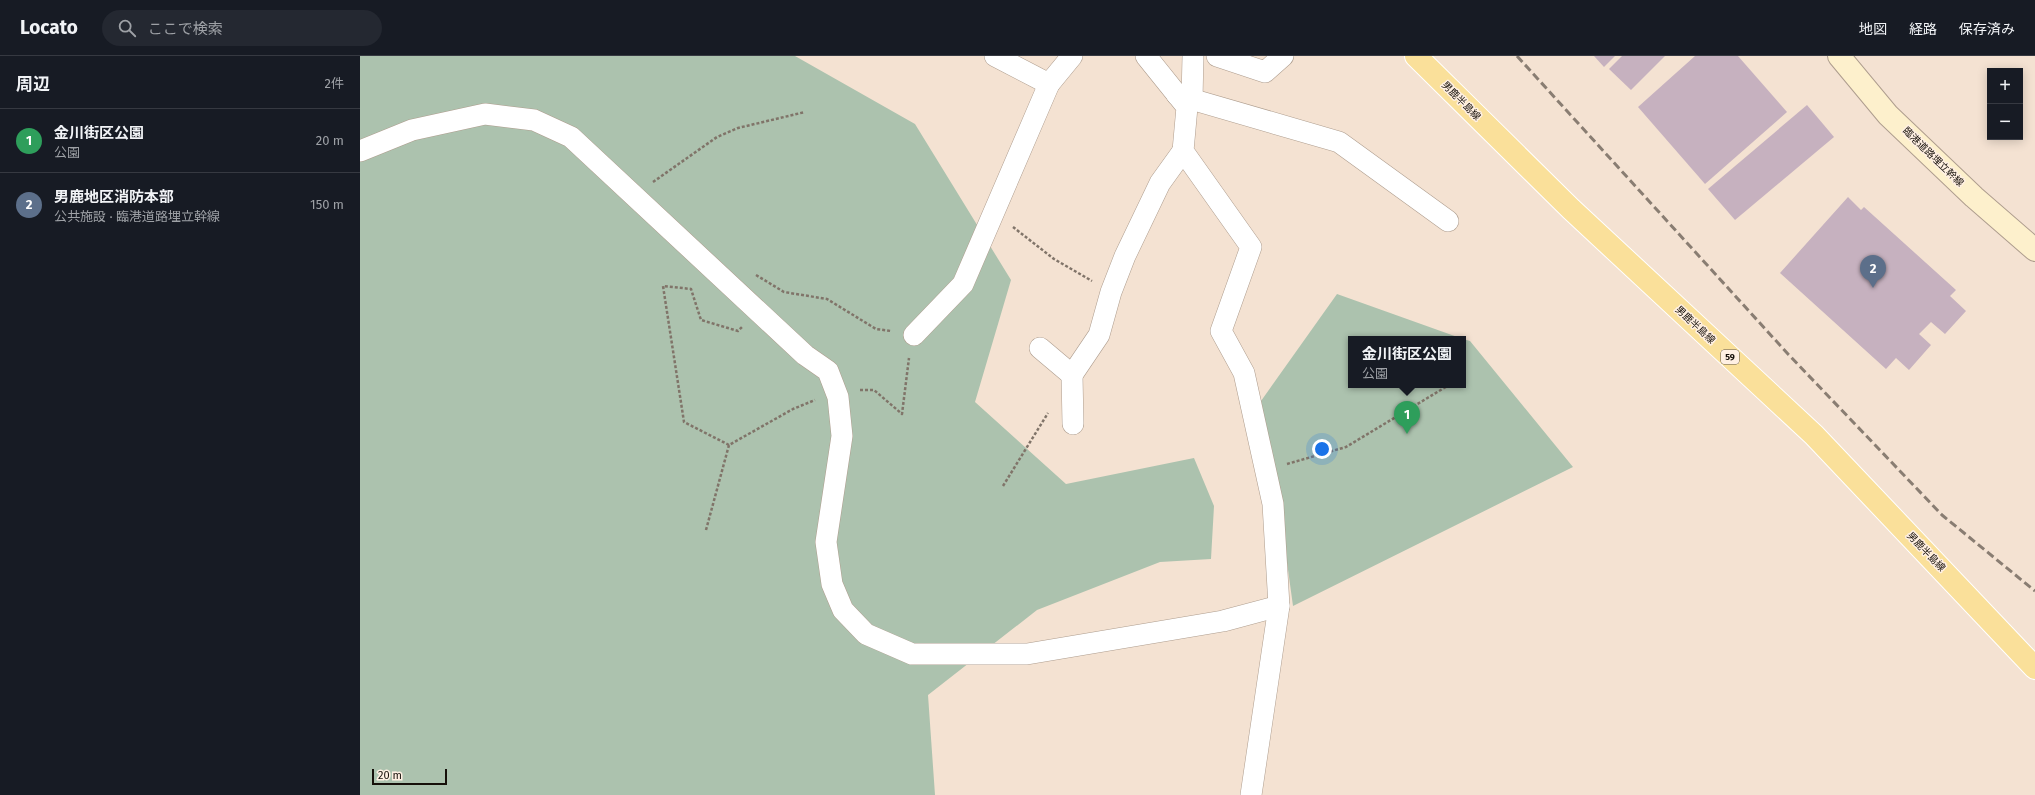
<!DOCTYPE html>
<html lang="ja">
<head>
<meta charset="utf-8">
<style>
  :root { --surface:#171b24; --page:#242831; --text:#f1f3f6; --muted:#9ea1a6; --line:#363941; --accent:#d93025 }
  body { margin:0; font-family:"Fira Sans","Noto Sans JP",sans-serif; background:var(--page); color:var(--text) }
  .controls { position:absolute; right:12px; top:12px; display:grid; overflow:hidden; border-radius:0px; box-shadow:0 2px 10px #0003 }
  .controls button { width:36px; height:36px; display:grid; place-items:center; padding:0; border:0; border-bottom:1px solid var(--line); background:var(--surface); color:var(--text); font:20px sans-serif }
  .scale { position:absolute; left:12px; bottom:10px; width:75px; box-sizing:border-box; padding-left:4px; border:2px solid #16100a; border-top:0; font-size:11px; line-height:14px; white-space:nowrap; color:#16100a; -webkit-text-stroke:3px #fff0e3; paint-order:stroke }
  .you { position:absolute; left:962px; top:393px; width:14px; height:14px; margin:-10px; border:3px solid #fff; border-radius:50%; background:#1a73e8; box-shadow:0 0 0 6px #1a73e833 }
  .badge { display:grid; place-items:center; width:26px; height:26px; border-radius:50%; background:var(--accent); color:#fff; font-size:13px; font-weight:700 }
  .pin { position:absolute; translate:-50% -33px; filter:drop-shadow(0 1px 2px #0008) }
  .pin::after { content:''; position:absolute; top:21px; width:14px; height:12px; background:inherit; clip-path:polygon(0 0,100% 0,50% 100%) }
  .popup { position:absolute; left:988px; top:280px; width:118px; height:52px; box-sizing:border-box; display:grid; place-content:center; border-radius:0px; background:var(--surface); filter:drop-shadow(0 1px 3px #0005); font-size:13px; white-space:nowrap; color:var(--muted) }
  .popup b { font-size:15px; color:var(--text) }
  .popup::after { content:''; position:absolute; left:50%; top:100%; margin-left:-8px; border:8px solid transparent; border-top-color:var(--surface) }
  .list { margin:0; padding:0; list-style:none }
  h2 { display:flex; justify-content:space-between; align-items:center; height:52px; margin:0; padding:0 16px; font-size:17px }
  h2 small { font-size:13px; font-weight:400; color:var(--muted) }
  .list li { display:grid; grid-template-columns:26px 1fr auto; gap:12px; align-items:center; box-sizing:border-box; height:64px; padding:0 16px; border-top:1px solid var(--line) }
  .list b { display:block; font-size:15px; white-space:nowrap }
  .list p { margin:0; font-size:13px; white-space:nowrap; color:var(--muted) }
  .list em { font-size:13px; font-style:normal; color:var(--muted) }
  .icon { flex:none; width:22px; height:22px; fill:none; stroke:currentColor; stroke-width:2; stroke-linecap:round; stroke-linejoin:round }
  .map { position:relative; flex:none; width:1675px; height:739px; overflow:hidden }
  header { display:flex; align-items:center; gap:24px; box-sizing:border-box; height:56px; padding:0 20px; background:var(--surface); border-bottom:1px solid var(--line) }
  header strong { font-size:19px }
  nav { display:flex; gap:22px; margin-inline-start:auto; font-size:14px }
  .search { width:280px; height:36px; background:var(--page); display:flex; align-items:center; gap:10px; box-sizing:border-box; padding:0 14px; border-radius:22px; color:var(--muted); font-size:15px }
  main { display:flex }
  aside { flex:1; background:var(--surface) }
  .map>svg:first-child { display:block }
  .green { fill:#acc2ae }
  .building { fill:#c6b1bf }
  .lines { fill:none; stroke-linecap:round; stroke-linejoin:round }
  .street-casing { stroke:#ae9d8e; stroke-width:22 }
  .secondary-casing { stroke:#ae9d8e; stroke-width:24 }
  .primary-casing { stroke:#fff; stroke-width:24 }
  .path { stroke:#807469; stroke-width:2.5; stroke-dasharray:3 2; stroke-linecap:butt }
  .street { stroke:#fff; stroke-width:21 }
  .secondary { stroke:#fdf0cc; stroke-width:22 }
  .primary { stroke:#fae09a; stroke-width:22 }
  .rail { stroke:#897d72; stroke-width:3; stroke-dasharray:8 4; stroke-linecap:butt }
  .labels { text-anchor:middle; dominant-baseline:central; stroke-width:3; stroke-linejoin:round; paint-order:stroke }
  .shield { fill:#fff0e3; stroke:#5c534b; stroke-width:1 }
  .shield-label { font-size:9px; font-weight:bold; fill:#16100a }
  .street-label { font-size:10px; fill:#16100a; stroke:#fff0e3 }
</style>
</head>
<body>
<header>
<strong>Locato</strong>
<div class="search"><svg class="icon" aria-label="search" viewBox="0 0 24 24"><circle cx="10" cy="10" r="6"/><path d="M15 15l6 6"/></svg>ここで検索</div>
<nav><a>地図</a><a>経路</a><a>保存済み</a></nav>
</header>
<main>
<aside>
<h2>周辺<small>2件</small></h2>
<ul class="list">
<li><span class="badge" style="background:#2e9e5b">1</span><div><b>金川街区公園</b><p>公園</p></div><em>20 m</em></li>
<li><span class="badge" style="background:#5c6f8a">2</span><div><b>男鹿地区消防本部</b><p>公共施設 · 臨港道路埋立幹線</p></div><em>150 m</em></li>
</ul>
</aside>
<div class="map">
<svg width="1675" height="739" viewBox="0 0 1675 739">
  <rect width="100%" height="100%" fill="#f4e2d2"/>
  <!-- green -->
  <g class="green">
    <path d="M0,0h435l120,68 96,156 -36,122 91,82 128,-26 20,48 -3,53 -51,3 -123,48 -109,85 7,100h-575z"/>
    <path d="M977,238l126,45h-112v46h112v-46l7,2 103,126 -280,139 -18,-131 -14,-74z"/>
  </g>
  <!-- building -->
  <g class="building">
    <path d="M1234,0h21l-11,11z"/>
    <path d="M1262,0h43l-34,34 -22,-21z"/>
    <path d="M1335,0h43l49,56 -82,72 -67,-77z"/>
    <path d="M1447,49l27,32 -99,83 -27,-31z"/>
    <path d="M1488,141l13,13 3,-3 92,83 -6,6 16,15 -21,23 -14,-12 -12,12 12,11 -22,25 -13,-12 -10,11 -106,-96z"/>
  </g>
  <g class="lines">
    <!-- street casing -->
    <g class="street-casing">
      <g id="street">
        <path d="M635,0l54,28 23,-28"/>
        <path d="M786,0l41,51 -4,44 68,96 -30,84 23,42 29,131 6,102 -28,189"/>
        <path d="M857,0l48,16 18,-16"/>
        <path d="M817,39l162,47 109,79"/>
        <path d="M832,43l1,-43"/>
        <path d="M0,95l52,-21 73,-16 49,6 37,17 234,218 23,16 10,26 4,39 -16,106 6,42 11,26 23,24 46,20h115l196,-33 56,-15"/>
        <path d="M554,279l49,-51 86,-200"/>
        <path d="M680,292l32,27 27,-40 12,-43 14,-36 35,-73 23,-32"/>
        <path d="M712,319l1,49"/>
      </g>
    </g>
    <!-- secondary casing -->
    <g class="secondary-casing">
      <path id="secondary" d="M1479,0l49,59 86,82 61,53"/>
    </g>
    <!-- primary casing -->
    <g class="primary-casing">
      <path id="primary" d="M1056,0l155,153 243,226 221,233"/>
    </g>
    <!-- path -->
    <g class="path">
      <path d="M293,126l64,-45 21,-9 67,-16"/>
      <path d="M653,171l41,32 38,22"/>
      <path d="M396,219l28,17 43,7 49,30 15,2"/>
      <path d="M500,334h14l28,24 7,-56"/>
      <path d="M369,389l-45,-23 -21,-136 28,3 10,31 37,11 4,-4"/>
      <path d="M927,408l59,-17 103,-62"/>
      <path d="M643,430l45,-73"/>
      <path d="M346,474l23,-85 64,-36 22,-9"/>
    </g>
    <!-- street -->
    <use href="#street" class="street"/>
    <!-- secondary -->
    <use href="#secondary" class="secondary"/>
    <!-- primary -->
    <use href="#primary" class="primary"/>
    <!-- rail -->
    <path class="rail" d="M1157,0l271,298 154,161 93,76"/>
  </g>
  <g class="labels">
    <!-- shield labels -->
    <rect class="shield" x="1361" y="294" width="18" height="14" rx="3"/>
    <g class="shield-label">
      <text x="1370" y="301">59</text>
    </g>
    <!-- street labels -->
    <g class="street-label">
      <text transform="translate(1101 45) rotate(45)">男鹿半島線</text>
      <text transform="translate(1573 101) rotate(44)">臨港道路埋立幹線</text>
      <text transform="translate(1335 269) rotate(43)">男鹿半島線</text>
      <text transform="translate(1566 496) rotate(46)">男鹿半島線</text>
    </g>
  </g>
</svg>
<div class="controls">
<button>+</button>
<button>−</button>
</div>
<div class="scale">20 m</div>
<div class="you"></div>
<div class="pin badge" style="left:1047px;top:378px;background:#2e9e5b">1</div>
<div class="popup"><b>金川街区公園</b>公園</div>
<div class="pin badge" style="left:1513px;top:232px;background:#5c6f8a">2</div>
</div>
</main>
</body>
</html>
